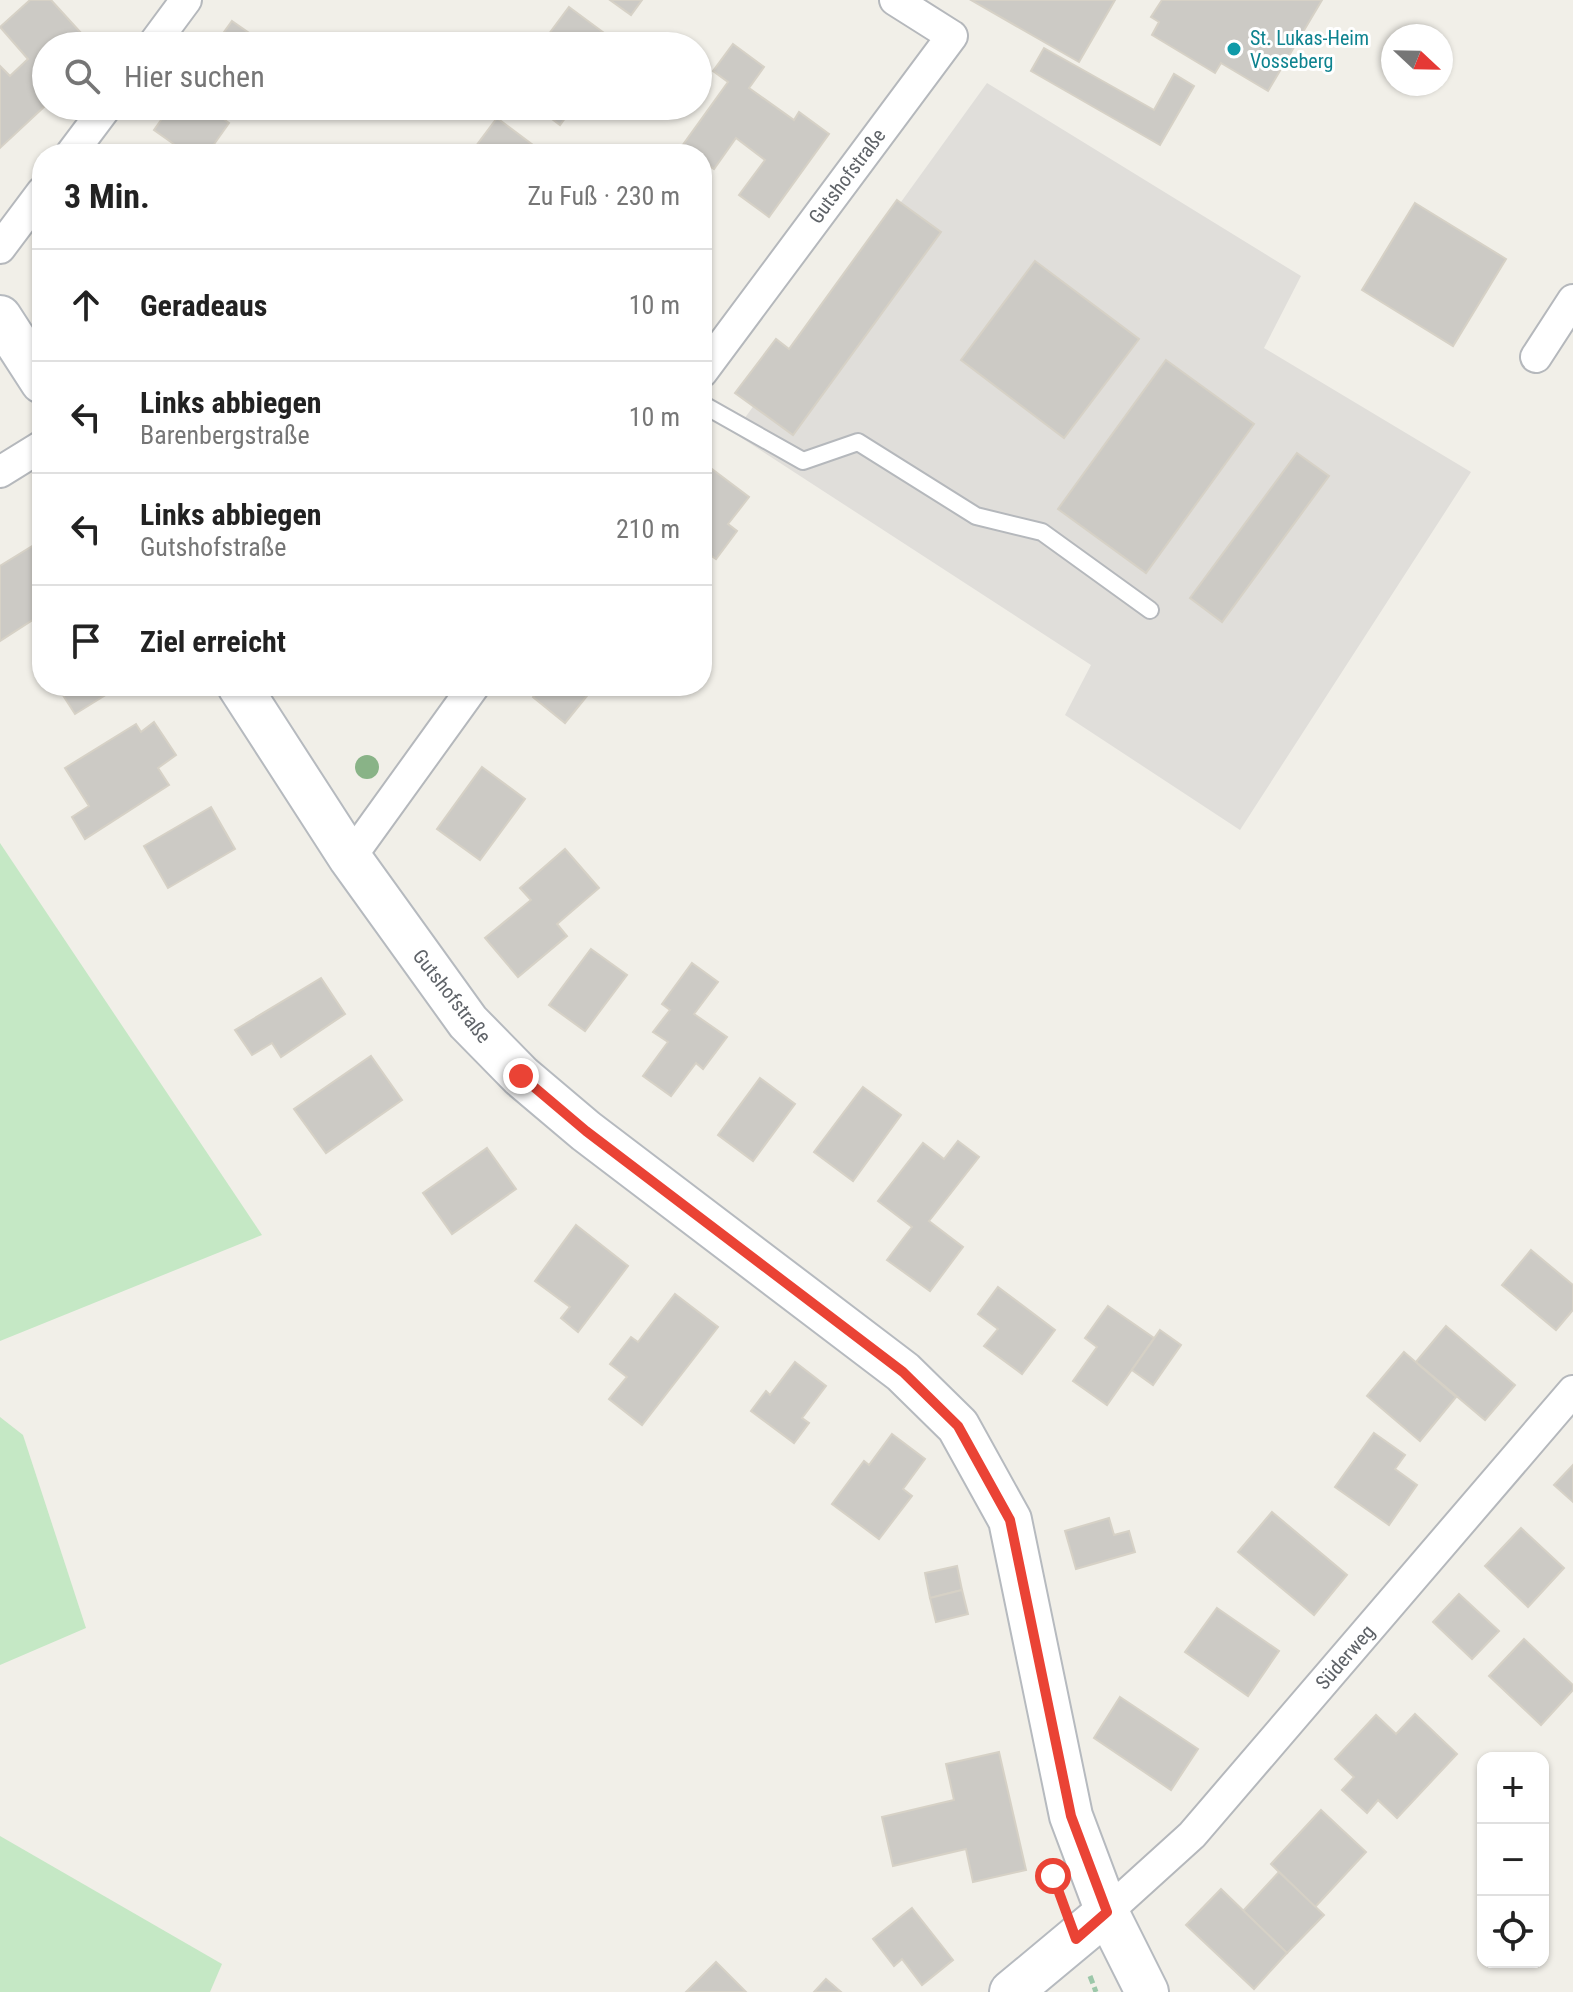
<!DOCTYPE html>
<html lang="de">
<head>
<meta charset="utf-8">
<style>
  :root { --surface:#fff; --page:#f2f2f2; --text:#222; --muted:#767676; --line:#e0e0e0 }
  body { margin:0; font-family:"Roboto Condensed",sans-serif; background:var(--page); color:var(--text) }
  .controls { position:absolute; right:24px; bottom:24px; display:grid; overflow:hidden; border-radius:16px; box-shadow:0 2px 6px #0004 }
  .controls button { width:72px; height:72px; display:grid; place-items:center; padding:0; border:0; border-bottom:2px solid var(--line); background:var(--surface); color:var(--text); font:40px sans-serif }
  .compass { position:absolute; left:1381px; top:24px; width:72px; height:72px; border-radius:50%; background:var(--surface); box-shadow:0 2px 6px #0004; rotate:112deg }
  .stop { position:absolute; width:24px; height:24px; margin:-18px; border:6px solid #ea4335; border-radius:50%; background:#fff }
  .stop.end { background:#ea4335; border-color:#fff; box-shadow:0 2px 8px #0008 }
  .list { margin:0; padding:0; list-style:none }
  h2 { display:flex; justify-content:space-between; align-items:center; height:104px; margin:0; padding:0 32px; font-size:34px }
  h2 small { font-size:26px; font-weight:400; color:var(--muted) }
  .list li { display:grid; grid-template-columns:52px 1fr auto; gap:24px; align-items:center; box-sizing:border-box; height:112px; padding:0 32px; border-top:2px solid var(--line) }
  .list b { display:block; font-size:30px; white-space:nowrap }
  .list p { margin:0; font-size:26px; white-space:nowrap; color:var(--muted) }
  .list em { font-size:26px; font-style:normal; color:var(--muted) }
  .icon { flex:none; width:44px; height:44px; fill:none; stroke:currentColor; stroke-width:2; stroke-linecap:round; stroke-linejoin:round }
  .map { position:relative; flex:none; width:1573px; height:1992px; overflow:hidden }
  .search { position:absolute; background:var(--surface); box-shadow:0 2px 6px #0004; left:32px; top:32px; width:680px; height:88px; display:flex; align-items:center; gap:20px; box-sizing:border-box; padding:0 28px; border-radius:44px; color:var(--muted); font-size:30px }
  .panel { position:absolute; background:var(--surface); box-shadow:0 2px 6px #0004; left:32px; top:144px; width:680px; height:552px; border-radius:32px }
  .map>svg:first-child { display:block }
  .industrial { fill:#e0deda }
  .green { fill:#c5e8c5 }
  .building { fill:#cccac5; stroke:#d6d1c6; stroke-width:2 }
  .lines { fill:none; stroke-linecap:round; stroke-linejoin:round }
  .lane-casing { stroke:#b5b8bc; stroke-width:20 }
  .street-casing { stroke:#b5b8bc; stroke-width:34 }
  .secondary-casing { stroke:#b6babf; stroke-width:46 }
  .path { stroke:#9cc7a9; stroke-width:5; stroke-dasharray:8 4; stroke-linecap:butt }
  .lane { stroke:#fff; stroke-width:16 }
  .street { stroke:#fff; stroke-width:30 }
  .secondary { stroke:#fff; stroke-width:42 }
  .tree { fill:#89b387 }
  .route { stroke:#ea4335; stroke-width:10 }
  .culture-dot { fill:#0f9aa8; stroke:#fff; stroke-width:3 }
  .labels { text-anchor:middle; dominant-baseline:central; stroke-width:6; stroke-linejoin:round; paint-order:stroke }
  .culture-label { font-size:20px; fill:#0d838f; stroke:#fff; text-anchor:start }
  .street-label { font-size:20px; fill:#5f6368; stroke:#fff }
</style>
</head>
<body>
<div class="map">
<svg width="1573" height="1992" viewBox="0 0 1573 1992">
  <rect width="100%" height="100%" fill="#f1efe8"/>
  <!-- industrial -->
  <path class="industrial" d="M987,83l314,193 -37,72 207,124 -231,358 -175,-115 26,-50 -357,-232z"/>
  <!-- green -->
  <g class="green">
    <path d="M0,843l262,392 -262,106z"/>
    <path d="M0,1417l23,18 63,193 -86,37z"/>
    <path d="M0,1836l222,128 -12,28h-210z"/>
  </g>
  <!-- building -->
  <g class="building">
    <path d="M30,0h21l42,46h-47v59l-46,43v-82l10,10 18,-17 -28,-32z"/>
    <path d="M610,0h32l-11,15z"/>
    <path d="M971,0h144l-36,62z"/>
    <path d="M1162,0h160l-54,91 -47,-28 -6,10 -63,-38 7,-13 -8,-5z"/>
    <path d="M569,7l50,37 -1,2h-78z"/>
    <path d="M232,21l36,25h-54z"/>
    <path d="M733,44l31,23 -15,21 45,32 5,-8 30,22 -60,83 -30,-22 26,-35 -29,-22 -22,31 -12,-9v-6h-8l-12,-8 46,-64 -15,-11z"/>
    <path d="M1044,48l110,62 20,-36 20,12 -34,59 -129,-74z"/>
    <path d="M171,106h34l24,17 -22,31h-19l-34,-24z"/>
    <path d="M535,106h39l-14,19z"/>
    <path d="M497,118l48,36h-75z"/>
    <path d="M897,200l44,32 -148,203 -58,-42 41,-54 13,10z"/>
    <path d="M1415,203l91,56 -53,87 -91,-56z"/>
    <path d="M1035,261l104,78 -75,99 -103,-78z"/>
    <path d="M1166,360l88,64 -108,149 -88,-64z"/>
    <path d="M1297,453l32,23 -107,146 -32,-24z"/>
    <path d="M708,466l41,31 -21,27 9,7 -21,28 -14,-10v-75z"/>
    <path d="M42,540v74l-42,27v-75z"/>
    <path d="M57,686h63l-45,28z"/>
    <path d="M542,686h53l-30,37 -32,-26z"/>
    <path d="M154,722l22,33 -18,13 11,17 -84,54 -13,-22 17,-11 -24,-38 71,-44 5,8z"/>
    <path d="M482,767l43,32 -45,61 -43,-31z"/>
    <path d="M211,807l24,42 -67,39 -24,-42z"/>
    <path d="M565,849l34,39 -42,36 10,12 -49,41 -33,-39 46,-38 -11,-12z"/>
    <path d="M591,949l36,26 -42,56 -36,-26z"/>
    <path d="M692,963l26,19 -24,32 33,23 -24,32 -7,-6 -25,33 -28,-20 25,-34 -15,-10 17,-22 -8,-6z"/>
    <path d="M321,978l24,36 -64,43 -9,-14 -20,12 -17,-25z"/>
    <path d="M371,1056l31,44 -76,53 -32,-44z"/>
    <path d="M760,1078l35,26 -42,57 -35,-26z"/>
    <path d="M863,1087l38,28 -48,66 -39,-29z"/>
    <path d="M958,1141l21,16 -50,64 34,26 -33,44 -43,-31 25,-33 -34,-26 45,-58 21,16z"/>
    <path d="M487,1148l29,41 -64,45 -29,-41z"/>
    <path d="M576,1225l52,41 -50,66 -17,-14 9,-11 -35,-26z"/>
    <path d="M1531,1250l42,35v25l-17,20 -54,-45z"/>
    <path d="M998,1287l57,43 -33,44 -38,-28 14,-17 -20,-15z"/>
    <path d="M675,1294l43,33 -76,98 -33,-26 18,-22 -17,-13 21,-27 7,5z"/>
    <path d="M1108,1306l46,32 -47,67 -34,-24 24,-34 -12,-9z"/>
    <path d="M1446,1326l69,59 -30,35 -69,-58z"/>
    <path d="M1160,1330l21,15 -28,40 -21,-15z"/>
    <path d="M1404,1352l52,45 -36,44 -53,-45z"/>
    <path d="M795,1362l31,24 -24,32 7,5 -15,20 -43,-32 15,-20 4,4z"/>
    <path d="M1374,1433l31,22 -10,14 22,16 -28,40 -54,-38z"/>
    <path d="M892,1434l33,25 -22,30 9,7 -33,43 -47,-35 32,-43 5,4z"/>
    <path d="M1573,1465v37l-19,-17z"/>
    <path d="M1272,1512l75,63 -33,40 -76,-63z"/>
    <path d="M1109,1518l5,17 15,-4 6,21 -59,17 -11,-38z"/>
    <path d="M1521,1528l43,40 -36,39 -43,-41z"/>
    <path d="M957,1566l5,24 -32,8 -5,-25z"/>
    <path d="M962,1590l6,24 -32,8 -6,-24z"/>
    <path d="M1459,1594l40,37 -27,28 -39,-37z"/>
    <path d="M1217,1608l62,43 -31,45 -63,-44z"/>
    <path d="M1524,1639l49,46v5l-32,35 -52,-49z"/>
    <path d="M1120,1697l78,52 -27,41 -77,-52z"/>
    <path d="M1415,1714l42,40 -60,64 -19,-18 -11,13 -25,-23 12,-13 -19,-18 41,-44 20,19z"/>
    <path d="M999,1752l27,118 -53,12 -7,-33 -73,17 -11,-49 72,-17 -8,-36z"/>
    <path d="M1321,1810l45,42 -51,55 -44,-43z"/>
    <path d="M1279,1872l45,43 -37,38 -44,-42z"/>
    <path d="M1221,1889l66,64 -33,36 -68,-64z"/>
    <path d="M912,1908l41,52 -31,25 -20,-26 -8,7 -21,-27z"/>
    <path d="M716,1962l30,30h-60z"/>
    <path d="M826,1979l15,13h-27z"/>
  </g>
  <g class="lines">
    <!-- lane casing -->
    <g class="lane-casing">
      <path id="lane" d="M702,404l101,57 55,-19 118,74 66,16 108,78"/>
    </g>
    <!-- street casing -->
    <g class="street-casing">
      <g id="street">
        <path d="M152,46l34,-46"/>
        <path d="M71,154l36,-48"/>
        <path d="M0,248l42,-56"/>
        <path d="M1536,357l37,-57"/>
        <path d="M702,372l250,-336 -57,-36"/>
        <path d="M0,472l42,-26"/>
        <path d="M350,858l124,-172"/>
        <path d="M1107,1912l85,-77 381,-444"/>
      </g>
    </g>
    <!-- secondary casing -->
    <g class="secondary-casing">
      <g id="secondary">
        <path d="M0,317l42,65"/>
        <path d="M239,686l111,172 118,164 53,54 65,55 317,241 55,54 52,94 61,296 36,96 40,80"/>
        <path d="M1011,1992l96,-80"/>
      </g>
    </g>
    <!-- path -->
    <path class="path" d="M1090,1976l6,16"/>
    <!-- lane -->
    <use href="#lane" class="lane"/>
    <!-- street -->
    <use href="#street" class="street"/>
    <!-- secondary -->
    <use href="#secondary" class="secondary"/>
  </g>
  <!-- trees -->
  <circle class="tree" cx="367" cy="767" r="12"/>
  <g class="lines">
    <!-- route -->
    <path class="route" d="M521,1076l65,55 317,241 55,54 52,94 61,296 36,96 -31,27 -23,-63"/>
  </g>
  <!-- markers -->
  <circle class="culture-dot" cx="1234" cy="49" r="8"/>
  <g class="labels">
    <!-- culture labels -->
    <g class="culture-label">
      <text x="1250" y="38">St. Lukas-Heim<tspan x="1250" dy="23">Vosseberg</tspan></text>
    </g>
    <!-- street labels -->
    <g class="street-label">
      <text transform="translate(847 176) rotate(-53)">Gutshofstraße</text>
      <text transform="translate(452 996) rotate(52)">Gutshofstraße</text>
      <text transform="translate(1345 1657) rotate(-49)">Süderweg</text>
    </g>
  </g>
</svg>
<div class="controls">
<button>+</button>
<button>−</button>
<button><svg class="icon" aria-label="locate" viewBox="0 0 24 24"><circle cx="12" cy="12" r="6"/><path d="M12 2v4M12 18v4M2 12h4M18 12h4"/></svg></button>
</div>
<svg class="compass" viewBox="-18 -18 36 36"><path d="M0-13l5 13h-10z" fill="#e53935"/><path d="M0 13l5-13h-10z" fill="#767676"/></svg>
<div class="stop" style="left:1053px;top:1876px"></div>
<div class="stop end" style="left:521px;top:1076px"></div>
<div class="search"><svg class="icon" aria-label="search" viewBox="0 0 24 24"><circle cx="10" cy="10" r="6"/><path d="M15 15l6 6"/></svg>Hier suchen</div>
<section class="panel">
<h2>3 Min.<small>Zu Fuß · 230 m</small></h2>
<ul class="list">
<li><svg class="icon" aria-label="ahead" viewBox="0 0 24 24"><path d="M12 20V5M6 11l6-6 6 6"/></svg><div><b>Geradeaus</b></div><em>10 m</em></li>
<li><svg class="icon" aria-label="left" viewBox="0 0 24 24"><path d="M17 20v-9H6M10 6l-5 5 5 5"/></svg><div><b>Links abbiegen</b><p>Barenbergstraße</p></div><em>10 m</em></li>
<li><svg class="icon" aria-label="left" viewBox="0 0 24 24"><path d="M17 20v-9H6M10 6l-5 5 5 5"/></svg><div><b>Links abbiegen</b><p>Gutshofstraße</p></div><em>210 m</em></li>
<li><svg class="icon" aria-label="arrive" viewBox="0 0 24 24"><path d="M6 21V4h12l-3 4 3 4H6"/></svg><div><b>Ziel erreicht</b></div></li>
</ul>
</section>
</div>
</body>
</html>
